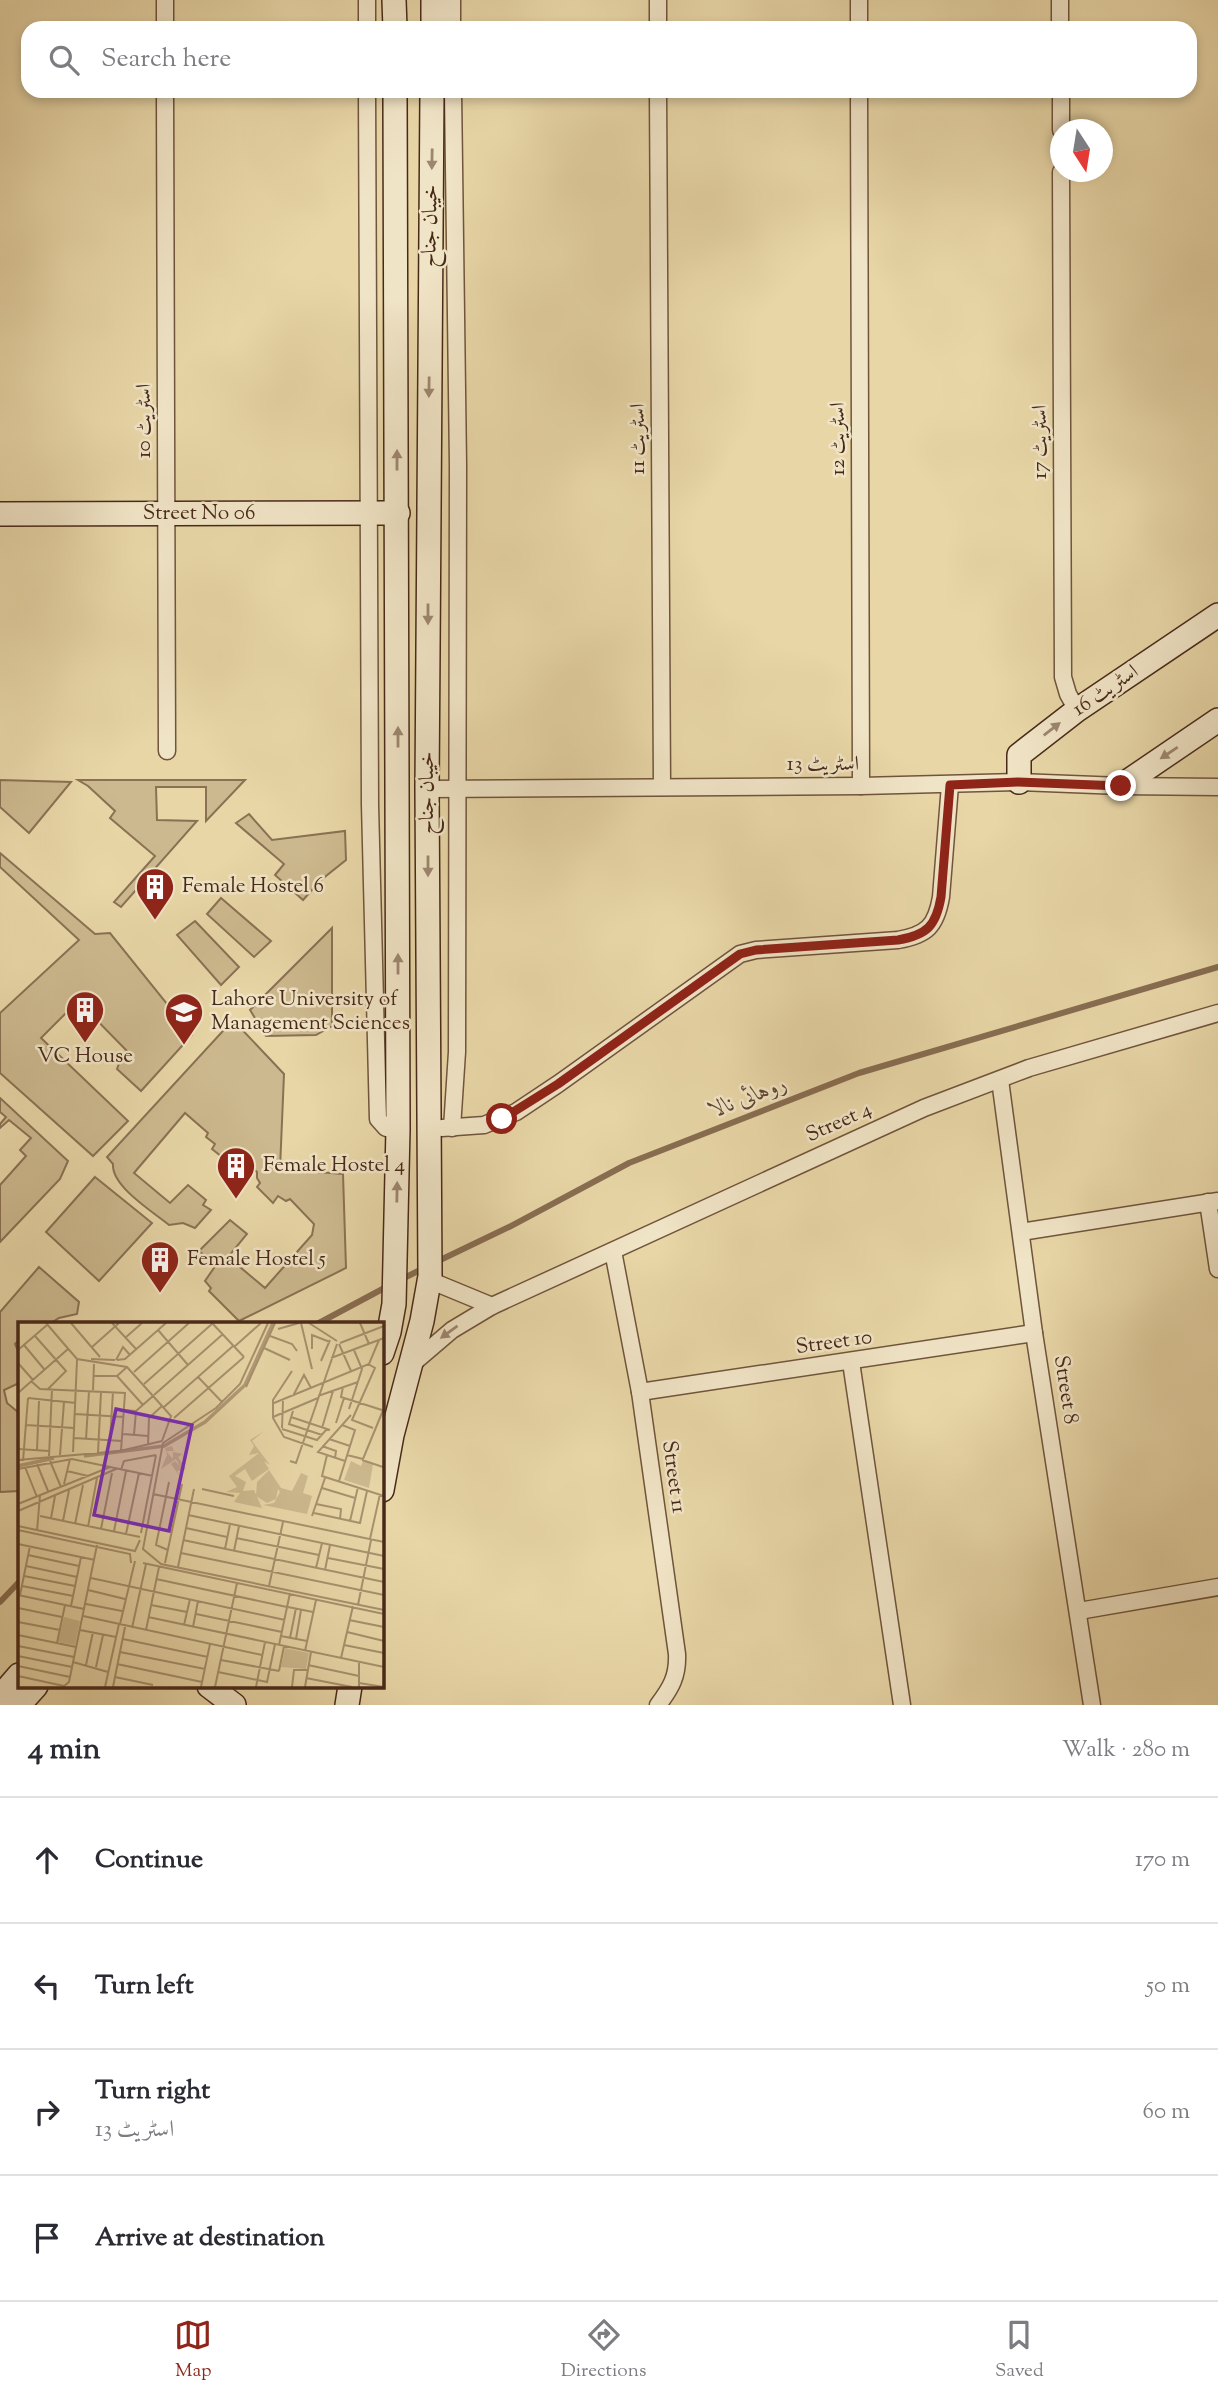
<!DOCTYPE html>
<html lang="en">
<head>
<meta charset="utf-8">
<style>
  :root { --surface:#fff; --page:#f2f2f3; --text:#2b2b33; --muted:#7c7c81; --line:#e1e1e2; --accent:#8f2418 }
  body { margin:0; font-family:"Sorts Mill Goudy",Amiri,serif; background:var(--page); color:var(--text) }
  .compass { position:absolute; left:1050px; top:119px; width:63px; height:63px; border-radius:50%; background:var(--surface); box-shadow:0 4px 10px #0003; rotate:168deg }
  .stop { position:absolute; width:21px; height:21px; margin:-16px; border:5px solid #8f2418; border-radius:50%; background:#fff }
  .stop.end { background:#8f2418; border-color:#fff; box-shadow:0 2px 7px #0008 }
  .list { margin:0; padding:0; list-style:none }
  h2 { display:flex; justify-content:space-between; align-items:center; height:91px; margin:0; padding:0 28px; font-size:30px }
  h2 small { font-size:23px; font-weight:400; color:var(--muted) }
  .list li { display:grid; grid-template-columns:46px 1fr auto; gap:21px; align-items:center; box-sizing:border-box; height:126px; padding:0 28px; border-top:2px solid var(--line) }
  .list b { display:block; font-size:26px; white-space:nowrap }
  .list p { margin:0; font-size:23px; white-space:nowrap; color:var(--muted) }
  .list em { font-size:23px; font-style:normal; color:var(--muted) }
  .icon { flex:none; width:38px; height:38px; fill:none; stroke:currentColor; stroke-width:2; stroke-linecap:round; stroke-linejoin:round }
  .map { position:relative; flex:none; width:1218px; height:1705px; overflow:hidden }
  .search { position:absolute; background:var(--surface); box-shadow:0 4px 10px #0003; left:21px; right:21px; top:21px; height:77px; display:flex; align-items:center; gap:18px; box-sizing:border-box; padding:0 24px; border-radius:21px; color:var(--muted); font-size:26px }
  .sheet { height:595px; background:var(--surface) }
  nav { display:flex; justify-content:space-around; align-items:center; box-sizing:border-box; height:98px; border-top:2px solid var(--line); background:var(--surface); font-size:19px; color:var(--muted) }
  nav a { display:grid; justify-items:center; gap:4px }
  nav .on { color:var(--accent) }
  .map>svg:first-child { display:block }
  .green { fill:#cdb98f; stroke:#8a7154; stroke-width:2 }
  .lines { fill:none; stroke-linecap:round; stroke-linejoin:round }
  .stream { stroke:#886d51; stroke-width:6 }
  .street-casing { stroke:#70543c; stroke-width:19 }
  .secondary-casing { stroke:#482919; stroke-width:26 }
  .street { stroke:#f0e4c6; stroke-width:16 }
  .secondary { stroke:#f0e4c6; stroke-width:23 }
  .oneway { fill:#9c8670 }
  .route { stroke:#8f2418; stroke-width:9 }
  .labels { text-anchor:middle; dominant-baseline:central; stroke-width:5; stroke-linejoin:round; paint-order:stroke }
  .street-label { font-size:21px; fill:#482919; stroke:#f0e4c6 }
  .poi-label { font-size:21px; fill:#482919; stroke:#f0e4c6; text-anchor:start }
  .water-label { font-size:23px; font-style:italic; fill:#624630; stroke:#f0e4c6 }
  .inset-river { fill:none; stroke:#b29b77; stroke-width:3.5 }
  .inset-road { fill:none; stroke:#a8916e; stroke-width:2 }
  .view { fill:#7b2cbf; fill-opacity:0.15; stroke:#7b2cbf; stroke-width:3.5 }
  .inset-edge { fill:none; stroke:#482919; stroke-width:3.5 }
</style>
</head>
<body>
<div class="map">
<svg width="1218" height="1705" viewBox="0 0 1218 1705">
  <rect width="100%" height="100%" fill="#e8d6a7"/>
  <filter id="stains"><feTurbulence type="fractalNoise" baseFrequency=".00286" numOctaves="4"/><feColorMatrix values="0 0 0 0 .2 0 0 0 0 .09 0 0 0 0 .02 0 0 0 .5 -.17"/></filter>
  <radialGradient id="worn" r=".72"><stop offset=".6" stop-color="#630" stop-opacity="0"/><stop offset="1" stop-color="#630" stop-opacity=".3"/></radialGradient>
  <!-- green -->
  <g class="green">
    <path d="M0,780l71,2 -42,51 -29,-26z"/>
    <path d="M78,780h167l-39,41v-34h-50l1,33 40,1 -76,86 -7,-5 41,-46 -45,-38 5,-7 -27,-25z"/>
    <path d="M249,814l23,26 73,-9 1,29 -25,20 -18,20 -28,-25 9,-11 -48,-41z"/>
    <path d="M0,853l95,81 15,-1 82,102 -51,56 -24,-22 3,-8 8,-9 -50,-51 -37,37 87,83 -35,35 -93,-83v-60l79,-73 -79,-73z"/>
    <path d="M221,898l50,43 -17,16 -47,-43z"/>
    <path d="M195,921l44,46 -18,18 -44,-50z"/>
    <path d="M332,928v98l-16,9 -50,1 -16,-26z"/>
    <path d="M233,1020l51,54 -4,95 63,5 3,94 -107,53 -30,-30 2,-3 -6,-7 11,-16 -17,-14 31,-31 17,14 -19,23 37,31 47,-53 2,-11 -24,-25 -4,2 -8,-5 -5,7 -16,-16 3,-4 -3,-5v-6l-17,-15 -9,7 -19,-15 3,-5 -9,-7 2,-4 -23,-20 -51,60 36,30 18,-18 18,15 -3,5 8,5 -16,18 -12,-5 -14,2c-16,-13 -58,-39 -56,-61l-6,-7z"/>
    <path d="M0,1098l68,63 -8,18 -60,63v-57l26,-29 -6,-6 11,-12 -22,-18 -9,8v-4l6,-7 -6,-5z"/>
    <path d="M95,1177l57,46 -53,58 -53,-49z"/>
    <path d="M39,1267l40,35 -2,12 -18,4 -8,5 -32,1v16l-4,4 4,9v30l-15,7 3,13 12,10v78l-19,1v-180z"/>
  </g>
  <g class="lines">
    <!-- stream -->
    <g class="stream">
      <path d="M434,1263l75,-36 120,-64 230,-90 359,-106"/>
      <path d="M400,1280l24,-12"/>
      <path d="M317,1324l73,-39"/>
      <path d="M0,1602l19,-20"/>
    </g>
    <!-- street casing -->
    <g class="street-casing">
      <g id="street">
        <path d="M165,0v28"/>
        <path d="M367,0v28"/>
        <path d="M452,0v28"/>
        <path d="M658,0v28"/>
        <path d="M859,0v28"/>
        <path d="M1060,0v28"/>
        <path d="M165,91l2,660"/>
        <path d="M367,91l3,714 8,314 8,9 12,1"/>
        <path d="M658,91l4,696"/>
        <path d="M859,91l2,695"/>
        <path d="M1061,91v39"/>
        <path d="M1061,172l2,505 5,17 9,16"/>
        <path d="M427,789l434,-3 158,-4 102,4 97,1"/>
        <path d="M1000,1080l34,253 58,372"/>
        <path d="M442,1128l42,-3 32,-13 42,-28 182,-130 16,-4 142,-10c29,-5 38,-14 43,-43l9,-112"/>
        <path d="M452,1128l5,-76 1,-586 -5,-375"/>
        <path d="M1208,1202l10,67"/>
        <path d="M1021,1232l197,-31"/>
        <path d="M613,1251l27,141 37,262c1,22 -6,34 -19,51"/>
        <path d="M429,1280l63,26"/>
        <path d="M851,1362l51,343"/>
        <path d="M411,1365l41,-35 40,-24 432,-198 105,-40 189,-55"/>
        <path d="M640,1392l394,-59"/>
        <path d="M1079,1611l139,-24"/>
      </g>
    </g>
    <!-- secondary casing -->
    <g class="secondary-casing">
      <g id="secondary">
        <path d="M394,0l1,28"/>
        <path d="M433,28v-28"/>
        <path d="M0,514l398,-1"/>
        <path d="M1019,782v-27l58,-45 141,-95"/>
        <path d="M1121,786l97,-66"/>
        <path d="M382,1353l7,-21 5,-28 4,-175 -3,-1038"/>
        <path d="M382,1490l10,-55 30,-114 8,-45 -3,-487 5,-698"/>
        <path d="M209,1686l25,19"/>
        <path d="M0,1697l19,-22"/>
        <path d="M19,1705l17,-19"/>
        <path d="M347,1705l3,-19"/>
      </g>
    </g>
    <!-- street -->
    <use href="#street" class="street"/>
    <!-- secondary -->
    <use href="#secondary" class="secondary"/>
  </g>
  <!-- one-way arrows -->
  <defs><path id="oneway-solid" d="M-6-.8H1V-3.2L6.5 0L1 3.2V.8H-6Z" transform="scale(1.75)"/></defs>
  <g class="oneway">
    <use href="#oneway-solid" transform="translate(432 159) rotate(91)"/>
    <use href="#oneway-solid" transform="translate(429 387) rotate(91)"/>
    <use href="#oneway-solid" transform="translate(397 460) rotate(-90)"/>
    <use href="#oneway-solid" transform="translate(428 614) rotate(90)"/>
    <use href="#oneway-solid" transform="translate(1052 729) rotate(-38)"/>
    <use href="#oneway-solid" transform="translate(398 737) rotate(-90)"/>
    <use href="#oneway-solid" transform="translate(1169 753) rotate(146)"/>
    <use href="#oneway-solid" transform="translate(428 866) rotate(90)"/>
    <use href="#oneway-solid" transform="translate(398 964) rotate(-90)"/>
    <use href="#oneway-solid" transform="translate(397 1192) rotate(-89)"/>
    <use href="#oneway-solid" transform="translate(449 1332) rotate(144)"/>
  </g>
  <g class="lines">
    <!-- route -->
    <path class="route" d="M502,1119l56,-35 182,-130 16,-4 142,-10c29,-5 38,-14 43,-43l9,-112 68,-3 103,4"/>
  </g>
  <!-- icons -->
  <defs>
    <g id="building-pin" transform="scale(2.0125)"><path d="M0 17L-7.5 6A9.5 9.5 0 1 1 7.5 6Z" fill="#8f2418" stroke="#f0e4c6"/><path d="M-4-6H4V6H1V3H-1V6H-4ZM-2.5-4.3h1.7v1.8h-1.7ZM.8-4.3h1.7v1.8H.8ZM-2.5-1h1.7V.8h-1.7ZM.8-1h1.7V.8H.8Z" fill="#fff"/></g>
    <g id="university-pin" transform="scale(2.0125)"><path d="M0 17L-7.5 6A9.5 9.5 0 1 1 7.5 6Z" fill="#8f2418" stroke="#f0e4c6"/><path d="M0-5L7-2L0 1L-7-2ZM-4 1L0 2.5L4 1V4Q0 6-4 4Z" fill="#fff"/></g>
  </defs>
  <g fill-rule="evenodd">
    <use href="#building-pin" x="155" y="887"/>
    <use href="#building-pin" x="85" y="1010"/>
    <use href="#university-pin" x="184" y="1012"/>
    <use href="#building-pin" x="236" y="1166"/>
    <use href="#building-pin" x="160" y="1260"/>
  </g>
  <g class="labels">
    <!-- street labels -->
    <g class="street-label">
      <text transform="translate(431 226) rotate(-89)">خیبان جناح</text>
      <text transform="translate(145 421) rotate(-90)">اسٹریٹ 10</text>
      <text transform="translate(639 439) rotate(-90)">اسٹریٹ 11</text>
      <text transform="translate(839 439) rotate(-90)">اسٹریٹ 12</text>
      <text transform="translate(1041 442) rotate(-90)">اسٹریٹ 17</text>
      <text x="199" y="514">Street No 06</text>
      <text transform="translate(1106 691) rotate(-34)">اسٹریٹ 16</text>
      <text x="823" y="765">اسٹریٹ 13</text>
      <text transform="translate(428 793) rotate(-90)">خیبان جناح</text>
      <text transform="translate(839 1123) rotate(-24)">Street 4</text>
      <text transform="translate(834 1343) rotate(-8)">Street 10</text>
      <text transform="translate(1065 1390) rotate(81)">Street 8</text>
      <text transform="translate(673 1477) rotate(82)">Street 11</text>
    </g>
    <!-- poi labels -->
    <g class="poi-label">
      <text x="182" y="887">Female Hostel 6</text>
      <text x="211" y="1000">Lahore University of<tspan x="211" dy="24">Management Sciences</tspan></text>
      <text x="85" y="1057" text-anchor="middle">VC House</text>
      <text x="263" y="1166">Female Hostel 4</text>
      <text x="187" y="1260">Female Hostel 5</text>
    </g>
    <!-- water labels -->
    <g class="water-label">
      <text transform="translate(749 1098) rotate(-21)">روہائی نالا</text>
    </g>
  </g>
  <!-- overview -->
  <g transform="translate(18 1322)">
    <rect width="366" height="366" fill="#e8d6a7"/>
    <path d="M246,109l-12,10 18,24 -6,-4 5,8 -17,12 -7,-12 -10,7 11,6 -3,9 11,-1 8,18 -28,-6 6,-9 -14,-1 11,-5 -8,-11 30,-23 -10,2 5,-9 -4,-6zM154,124l2,5h-8l7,8v-7l10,2 -5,3 8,12 -9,2 4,7 -10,-14 4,-3 5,5 -4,-7 -15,10 6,-14 -2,-7zM333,139l10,5 2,-5 10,3 -4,24 -25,-8zM251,148l12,18 11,3 9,-18 7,3 -5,17 9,3 -5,18 -44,-9 11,-2 6,-11 -2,-3 -2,10 -9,4 -11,-7 1,-14zM46,295l16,4 -5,24 -17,-3zM267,326l24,5 -3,16 -25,-2z" fill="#cdb98f"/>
    <path class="inset-river" d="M66,134l80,-10 41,-24 40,-37 28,-62M0,144l36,-8"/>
    <path class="inset-road" d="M28,1l31,36 50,8 44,49 -9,25M53,1l29,34M94,1l24,26M194,1l32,34M250,1l-28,61 -24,24 -53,35 -20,106 18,15 223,46M283,1l11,46M291,1l28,18M342,1l9,21M260,7l21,-6M140,8l30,35M17,14l31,35 -18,18M252,14l22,8 5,7M107,16l17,-15M322,21l44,-17M321,22l12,27M6,23l20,24M74,25l27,-24M216,25l27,-24M246,26l26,12M294,27v-14l18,7M0,28l29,-25M313,36l53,-20M73,37l24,1M98,38l7,-13 7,8M99,38l8,-1 41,-36M303,39l9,-21M0,41l15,17M350,42l7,4 -23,52 21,8M274,49l-19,29v18l11,19 29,10M116,50l55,-49M76,54h23l10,-9M99,54l26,29M180,55l24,25M13,59l9,8 85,4 -4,58M126,62l69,-61M228,65l29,-64M325,65l-2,10 41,13M75,68l1,-26M0,71l50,-44M136,73l69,-61M275,74l11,-21 7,13M300,74l40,-14M10,76l48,5M256,81l95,-39 10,-24M146,85l69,-61M331,87l13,-40 -8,-19M106,88l12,1 17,-15M275,89l-4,13 33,11M57,92l49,3M255,95l45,-19M273,95l39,13M156,96l70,-61M318,101l8,-25M8,103l48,3M264,106l1,-27M304,106l11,-37M264,107l35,11 10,-11M105,112l25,2M116,113l2,-24M56,116l48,3M68,117l3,-48M311,117l21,7M92,118l3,-48M130,123l1,-27 13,-12M304,124l14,5 -1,7M0,127l31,2M19,128l2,-49M55,130l4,-92M80,131l3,-61M42,133l4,-53M309,133l-5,21 62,20M329,133l16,4 21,-51M31,134l3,-67M0,138l102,-9 42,-10M344,138l21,7M5,139l5,-63M32,139l11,26M272,139l6,2 41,-119M327,139l-27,-9 33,-37M19,142l11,27M7,145l12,30M0,147l54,-10 81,17M103,148l3,-9 32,-6M49,149l21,5M321,159l16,-51 -13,-5M46,162l6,-25M304,166l33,10M184,167l32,7M135,172l231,48M0,182l92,-37M298,182l25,5 -1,10M0,189l98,-42M296,191l46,10 7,-32M170,193l196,41M22,194l100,21M294,194l13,-38M33,196l4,-22M45,199l6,-31M332,199l8,-34M57,202l8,-39M0,204l117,25 5,-11M70,205l9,-49M168,206l41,9M83,207l11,-56M0,208l112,24 1,9M19,209l3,-36M96,209l12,-60M123,211l15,-78M108,212l13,-61M218,216l83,17M352,217l10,-45M165,218l201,42M0,222l77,16M207,227l5,-25M150,228l-12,-5 13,-63M216,229l5,-25M163,231l203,42M10,233l51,11M310,236l56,11M125,241l241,51M147,241l17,-79M8,244l51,11M160,245l16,-78M298,246l6,-25M307,248l5,-25M6,254l51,10M73,256l194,42M138,257l131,28M4,264l51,10M251,264l14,-64M70,268l37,9M0,273l66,14M2,273l10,-49M68,282l36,7M133,283l36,7M340,283l13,-65M53,284l10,-49M270,285l25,5M0,286l44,9M178,292l86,18M65,294l179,39M130,295l236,50M331,298l35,7M0,300l42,8M102,302l15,-63M166,303l6,-26M175,305l5,-26M114,306l14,-64M62,308l36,7M128,308l13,-63M329,310l37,9M0,313l58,12M263,314l26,5M272,316l6,-30M105,317l85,18M278,317l5,-29M39,321l8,-38M261,323l11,-52M326,323l40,8M0,324l56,11M287,329l11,-51M102,330l85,17M0,334l54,11M323,336l12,-52M203,338l58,11M55,340l35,10M99,342l85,18M68,343l7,-33M290,343l51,11M0,344l52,11M78,345l7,-32M261,349l5,-25M200,350l49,10 8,-38M0,354l46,10M97,355l38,8M288,356l46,9M341,361l25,4M45,365l6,-5 28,-137M87,365l14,-63M95,365l12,-60M183,365l9,-43M197,365l22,-104M238,365l9,-45M274,365l2,-17h13M287,365l6,-35M341,365v-25"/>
    <path class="view" d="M98,87l76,16 -23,106 -75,-16z"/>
    <rect width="366" height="366" class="inset-edge"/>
  </g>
  <rect width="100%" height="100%" filter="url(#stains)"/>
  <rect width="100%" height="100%" fill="url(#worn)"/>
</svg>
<svg class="compass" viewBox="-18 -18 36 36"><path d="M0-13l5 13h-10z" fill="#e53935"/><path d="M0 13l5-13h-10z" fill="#7c7c81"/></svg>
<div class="stop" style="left:502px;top:1119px"></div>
<div class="stop end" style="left:1121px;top:786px"></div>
<div class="search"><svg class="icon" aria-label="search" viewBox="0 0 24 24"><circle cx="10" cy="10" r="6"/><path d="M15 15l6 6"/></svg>Search here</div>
</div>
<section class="sheet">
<h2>4 min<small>Walk · 280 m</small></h2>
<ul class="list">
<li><svg class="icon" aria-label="ahead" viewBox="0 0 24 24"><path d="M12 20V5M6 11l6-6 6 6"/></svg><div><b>Continue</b></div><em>170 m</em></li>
<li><svg class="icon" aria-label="left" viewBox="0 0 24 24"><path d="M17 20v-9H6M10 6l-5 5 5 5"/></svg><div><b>Turn left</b></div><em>50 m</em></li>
<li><svg class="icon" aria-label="right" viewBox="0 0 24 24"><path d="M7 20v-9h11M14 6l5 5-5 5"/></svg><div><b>Turn right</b><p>اسٹریٹ 13</p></div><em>60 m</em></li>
<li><svg class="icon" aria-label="arrive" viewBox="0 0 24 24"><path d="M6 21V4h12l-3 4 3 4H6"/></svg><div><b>Arrive at destination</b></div></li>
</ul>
</section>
<nav>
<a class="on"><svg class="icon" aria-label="map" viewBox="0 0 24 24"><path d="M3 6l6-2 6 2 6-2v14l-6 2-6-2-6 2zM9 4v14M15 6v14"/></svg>Map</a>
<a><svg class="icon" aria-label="directions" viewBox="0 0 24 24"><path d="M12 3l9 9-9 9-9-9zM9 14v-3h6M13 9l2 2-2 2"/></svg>Directions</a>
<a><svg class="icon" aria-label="saved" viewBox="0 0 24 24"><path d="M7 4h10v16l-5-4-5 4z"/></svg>Saved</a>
</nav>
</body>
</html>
